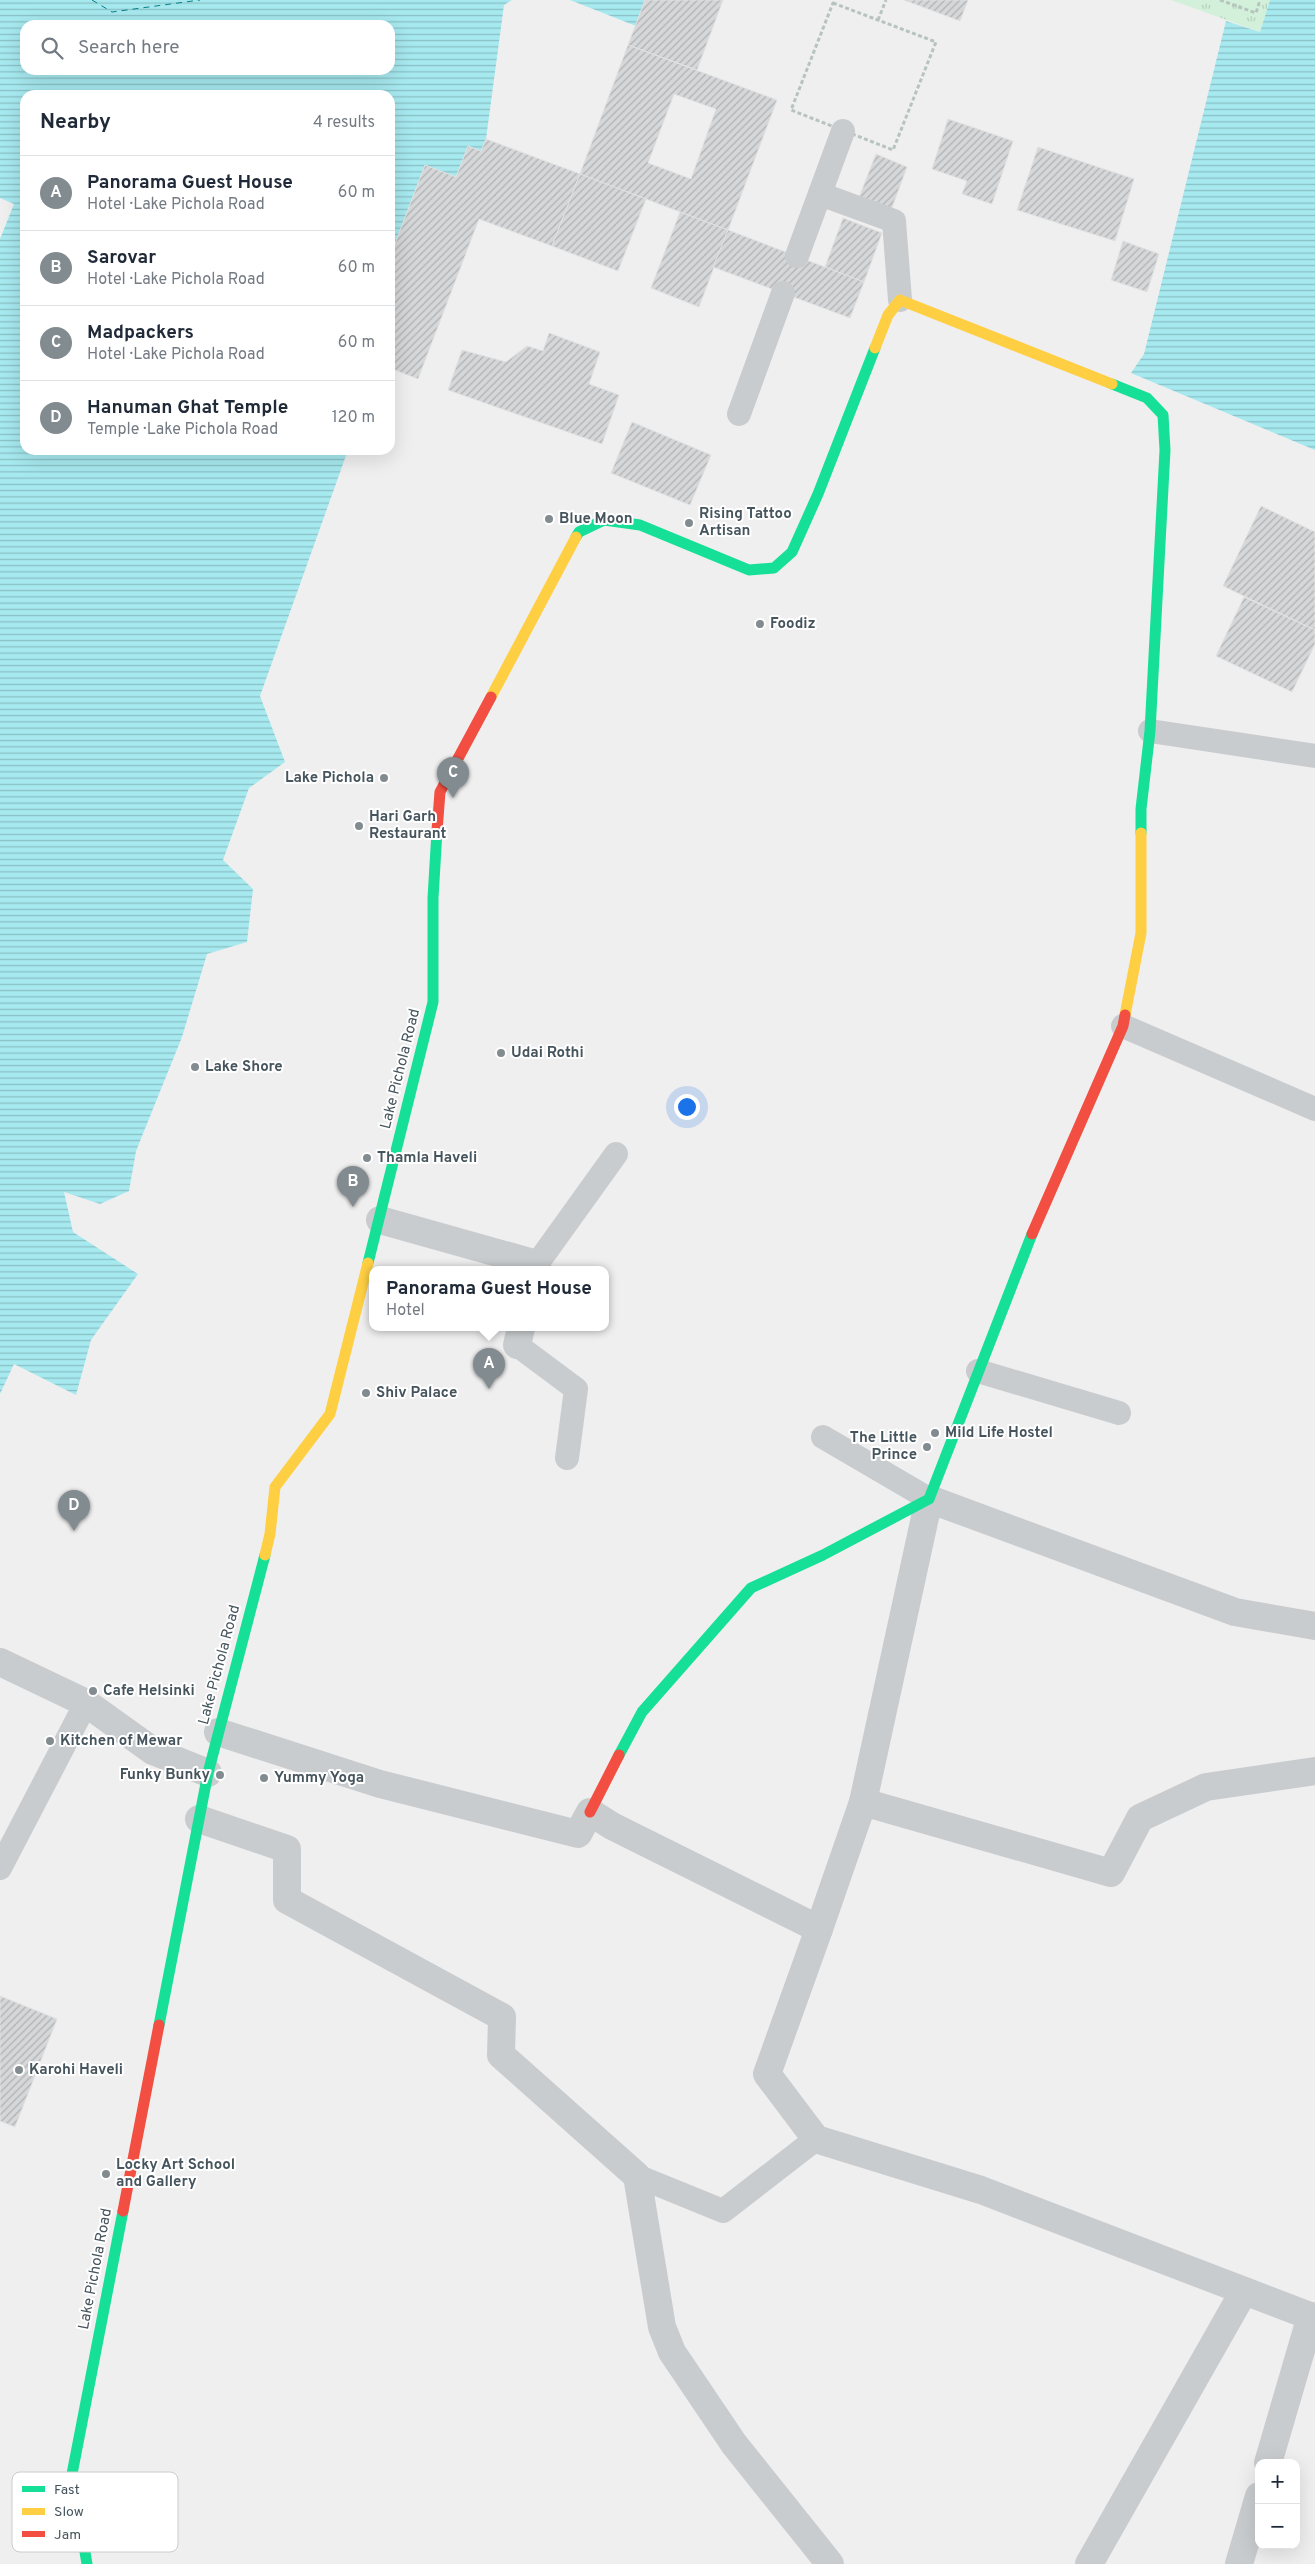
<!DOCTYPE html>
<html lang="en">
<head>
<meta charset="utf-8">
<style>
  :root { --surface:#fff; --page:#f2f2f3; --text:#1f2937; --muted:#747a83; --line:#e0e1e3; --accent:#828b90 }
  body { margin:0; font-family:Overpass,sans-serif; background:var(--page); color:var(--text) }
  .controls { position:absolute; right:15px; bottom:15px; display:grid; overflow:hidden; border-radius:10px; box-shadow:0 5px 20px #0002 }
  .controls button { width:45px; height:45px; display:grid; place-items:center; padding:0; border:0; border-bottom:1px solid var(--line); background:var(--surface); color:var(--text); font:25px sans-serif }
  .you { position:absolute; left:686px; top:1106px; width:18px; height:18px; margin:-12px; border:4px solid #fff; border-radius:50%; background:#1a73e8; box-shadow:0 0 0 8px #1a73e833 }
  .badge { display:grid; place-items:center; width:32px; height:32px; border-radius:50%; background:var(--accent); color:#fff; font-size:16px; font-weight:700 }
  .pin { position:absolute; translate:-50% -41px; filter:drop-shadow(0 1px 2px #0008) }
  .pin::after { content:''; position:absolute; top:26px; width:18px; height:15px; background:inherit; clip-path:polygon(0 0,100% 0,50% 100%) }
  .popup { position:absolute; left:369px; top:1266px; width:240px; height:65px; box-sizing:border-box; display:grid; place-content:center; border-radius:10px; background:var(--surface); filter:drop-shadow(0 1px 4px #0005); font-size:16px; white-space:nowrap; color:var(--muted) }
  .popup b { font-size:19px; color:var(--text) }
  .popup::after { content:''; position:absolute; left:50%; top:100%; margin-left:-10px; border:10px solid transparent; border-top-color:var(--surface) }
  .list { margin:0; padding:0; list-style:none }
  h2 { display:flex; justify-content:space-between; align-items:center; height:65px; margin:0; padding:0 20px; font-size:21px }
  h2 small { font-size:16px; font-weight:400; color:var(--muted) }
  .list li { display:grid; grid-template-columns:32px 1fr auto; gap:15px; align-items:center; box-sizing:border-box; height:75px; padding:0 20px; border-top:1px solid var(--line) }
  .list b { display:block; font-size:19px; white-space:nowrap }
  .list p { margin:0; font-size:16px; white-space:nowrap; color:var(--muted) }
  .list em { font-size:16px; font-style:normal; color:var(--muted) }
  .icon { flex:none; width:28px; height:28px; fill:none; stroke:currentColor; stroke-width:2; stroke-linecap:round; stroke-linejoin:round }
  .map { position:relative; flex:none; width:1315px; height:2564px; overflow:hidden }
  .search { position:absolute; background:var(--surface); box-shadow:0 5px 20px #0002; left:20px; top:20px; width:375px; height:55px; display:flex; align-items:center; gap:12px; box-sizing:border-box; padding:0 18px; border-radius:15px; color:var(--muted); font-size:19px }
  .panel { position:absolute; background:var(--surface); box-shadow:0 5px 20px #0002; left:20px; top:90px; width:375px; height:365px; border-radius:15px }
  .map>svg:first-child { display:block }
  .grass { fill:url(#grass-tufts) }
  .water { fill:url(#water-rules); fill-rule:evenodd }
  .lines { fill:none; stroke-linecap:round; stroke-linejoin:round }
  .ferry { stroke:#0a7e87; stroke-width:1; stroke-dasharray:6 5; stroke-linecap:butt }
  .building { fill:url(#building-hatch); stroke:#e1e1e2; fill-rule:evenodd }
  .path { stroke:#b7c4be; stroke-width:3; stroke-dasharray:4 2.5; stroke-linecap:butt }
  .lane { stroke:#c9ccce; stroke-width:24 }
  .street { stroke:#c9ccce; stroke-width:28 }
  .fast { stroke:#16e098; stroke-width:11 }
  .slow { stroke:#ffcf43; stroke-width:11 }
  .jam { stroke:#f24e42; stroke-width:11 }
  .poi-dot { fill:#828b90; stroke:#fff; stroke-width:2 }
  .labels { text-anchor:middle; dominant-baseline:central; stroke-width:4; stroke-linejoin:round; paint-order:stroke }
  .poi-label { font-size:15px; font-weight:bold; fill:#46555d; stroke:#fff; text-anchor:start }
  .street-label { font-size:15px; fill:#46555d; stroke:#fff }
  .key { fill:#fff; stroke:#c8ccce; stroke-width:1 }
  .key-label { font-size:14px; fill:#46555d }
</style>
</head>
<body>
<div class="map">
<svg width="1315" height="2564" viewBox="0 0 1315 2564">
  <defs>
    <pattern id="grass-tufts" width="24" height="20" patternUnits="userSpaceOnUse" patternTransform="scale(1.25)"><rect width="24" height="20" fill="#d3f0da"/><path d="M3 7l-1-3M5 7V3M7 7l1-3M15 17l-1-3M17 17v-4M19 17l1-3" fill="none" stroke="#b6d0be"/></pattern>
    <pattern id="water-rules" width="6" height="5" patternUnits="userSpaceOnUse" patternTransform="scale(1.25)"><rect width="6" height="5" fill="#a6e9ef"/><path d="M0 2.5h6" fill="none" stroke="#89c0c5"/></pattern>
    <pattern id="building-hatch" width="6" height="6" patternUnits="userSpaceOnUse" patternTransform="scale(1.25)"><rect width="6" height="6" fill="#d6d7d8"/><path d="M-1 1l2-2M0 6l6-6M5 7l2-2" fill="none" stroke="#afb1b2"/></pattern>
  </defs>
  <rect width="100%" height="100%" fill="#f0efef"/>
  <!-- grass -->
  <path class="grass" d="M1171,0h99l-10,32z"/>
  <!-- water -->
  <g class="water">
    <path d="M0,0h512l-8,5 -18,134 -5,12 -13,-5 -12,31 -31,-12 -35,92v-162h-365v355h323l-88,246 25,66 -36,26 -26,72 30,29 -6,53 -40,12 -25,83 -46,114 -7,40 -29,13 -36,-12 9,40 65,42 -47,66 -15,55 -62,-31 -14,30v-1155l14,-35 -14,-6zM25,25h365v45h-365z"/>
    <path d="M570,0h75l-9,26z"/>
    <path d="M1270,0h45v450l-184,-77 13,-19 82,-333 34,11z"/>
  </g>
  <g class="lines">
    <!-- ferry -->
    <path class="ferry" d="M92,0l20,12 88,-12"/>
  </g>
  <!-- building -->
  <g class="building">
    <path d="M645,0h78l-26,70 -69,-25z"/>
    <path d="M904,0h64l-8,21z"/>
    <path d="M628,45l149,55 -49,130 -148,-56zM674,94l42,15 -25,70 -43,-16z"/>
    <path d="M948,119l65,22 -21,63 -30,-10 5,-13 -35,-12z"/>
    <path d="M486,139l94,35 -28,72 -73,-27 -61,160 -28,-11v-111l35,-92 31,12 12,-31 13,5z"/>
    <path d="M1038,147l96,32 -19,62 -98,-31z"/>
    <path d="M876,154l31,13 -17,46 -32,-13z"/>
    <path d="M580,174l66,25 -28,72 -66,-25z"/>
    <path d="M680,212l48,18 -29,77 -48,-19z"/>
    <path d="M843,218l39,15 -18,49 -39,-15z"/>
    <path d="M728,230l136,52 -14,36 -137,-51z"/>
    <path d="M1123,241l36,13 -12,38 -36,-12z"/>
    <path d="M549,333l51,19 -11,32 30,11 -17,49 -154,-54 14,-40 44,12 21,-16 16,5z"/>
    <path d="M632,422l79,33 -21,50 -79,-32z"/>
    <path d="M1261,506l54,26v98l-92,-44z"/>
    <path d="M1244,597l71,33v14l-23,48 -76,-36z"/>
    <path d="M0,1996l57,23 -42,108 -15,-6z"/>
  </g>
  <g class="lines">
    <!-- path -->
    <g class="path">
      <path d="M1220,0l36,13 4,-13"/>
      <path d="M833,3l103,39 -43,108 -102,-40z"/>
      <path d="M878,20l8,-20"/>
    </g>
    <!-- lane -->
    <g class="lane">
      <path d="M820,194l74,27 6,79"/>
      <path d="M797,256l46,-125"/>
      <path d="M739,414l44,-121"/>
      <path d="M1150,731l165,25"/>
      <path d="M1123,1026l192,83"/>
      <path d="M537,1264l79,-110"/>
      <path d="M517,1345l59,44 -9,69"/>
      <path d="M978,1371l141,42"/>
      <path d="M823,1437l106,62"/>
      <path d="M0,1868l86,-165"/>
      <path d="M637,2176l86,35 93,-72"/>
    </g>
    <!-- street -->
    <g class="street">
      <path d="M380,1220l157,44 -2,6"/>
      <path d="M517,1345l4,-17"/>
      <path d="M0,1662l86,41 67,48 55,22"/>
      <path d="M218,1732l162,52 198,50 12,-22 22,14 207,103 44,-127 248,71 29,-55 66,-31 109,-16"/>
      <path d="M863,1802l66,-303 306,113 80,14"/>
      <path d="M199,1819l88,30v51l215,117 -1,38 136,121 25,151 10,25 62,92 96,120"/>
      <path d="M819,1929l-52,145 49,65 165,51 334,128"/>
      <path d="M1268,2463l43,-147"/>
      <path d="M1089,2564l155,-273"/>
      <path d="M1239,2564l20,-68"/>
    </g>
    <!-- fast -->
    <g class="fast">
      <path d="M1112,384l35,14 16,17 2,35 -15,281 -9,78v24"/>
      <path d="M576,537l3,-5 25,-12 36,5 109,45 25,-2 18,-16 26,-58 57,-146"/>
      <path d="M368,1263l65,-261v-104l4,-67"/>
      <path d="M619,1755l23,-43 109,-124 72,-33 106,-56 103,-265"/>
      <path d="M159,2025l49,-252 57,-218"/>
      <path d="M87,2564l-15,-90 51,-263"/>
    </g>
    <!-- slow -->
    <g class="slow">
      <path d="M875,348l13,-33 12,-15 212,84"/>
      <path d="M491,697l85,-160"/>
      <path d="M1125,1015l16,-82v-100"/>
      <path d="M265,1555l5,-21 5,-47 55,-73 38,-151"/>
    </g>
    <!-- jam -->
    <g class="jam">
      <path d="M437,831l3,-39 51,-95"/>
      <path d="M1032,1234l91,-208 2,-11"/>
      <path d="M590,1812l29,-57"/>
      <path d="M123,2211l36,-186"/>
    </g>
  </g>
  <!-- markers -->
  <g class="poi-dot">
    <circle cx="549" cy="519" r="5"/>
    <circle cx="689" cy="523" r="5"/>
    <circle cx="760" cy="624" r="5"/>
    <circle cx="384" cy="778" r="5"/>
    <circle cx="359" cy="826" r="5"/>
    <circle cx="501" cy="1053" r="5"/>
    <circle cx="195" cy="1067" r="5"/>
    <circle cx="367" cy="1158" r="5"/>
    <circle cx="366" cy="1393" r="5"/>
    <circle cx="935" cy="1433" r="5"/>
    <circle cx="927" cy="1447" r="5"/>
    <circle cx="93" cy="1691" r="5"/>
    <circle cx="50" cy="1741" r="5"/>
    <circle cx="220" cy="1775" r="5"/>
    <circle cx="264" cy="1778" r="5"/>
    <circle cx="19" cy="2070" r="5"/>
    <circle cx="106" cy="2174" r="5"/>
  </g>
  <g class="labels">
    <!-- poi labels -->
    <g class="poi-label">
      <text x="699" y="514">Rising Tattoo<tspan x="699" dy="17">Artisan</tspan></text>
      <text x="559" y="519">Blue Moon</text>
      <text x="770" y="624">Foodiz</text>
      <text x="374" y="778" text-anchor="end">Lake Pichola</text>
      <text x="369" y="817">Hari Garh<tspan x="369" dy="17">Restaurant</tspan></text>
      <text x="511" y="1053">Udai Rothi</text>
      <text x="205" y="1067">Lake Shore</text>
      <text x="377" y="1158">Thamla Haveli</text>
      <text x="376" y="1393">Shiv Palace</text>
      <text x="945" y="1433">Mild Life Hostel</text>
      <text x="917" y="1438" text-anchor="end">The Little<tspan x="917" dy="17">Prince</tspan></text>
      <text x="103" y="1691">Cafe Helsinki</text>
      <text x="60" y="1741">Kitchen of Mewar</text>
      <text x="210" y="1775" text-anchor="end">Funky Bunky</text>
      <text x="274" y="1778">Yummy Yoga</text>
      <text x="29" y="2070">Karohi Haveli</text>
      <text x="116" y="2165">Locky Art School<tspan x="116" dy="17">and Gallery</tspan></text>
    </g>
    <!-- street labels -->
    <g class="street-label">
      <text transform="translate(401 1069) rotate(-76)">Lake Pichola Road</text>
      <text transform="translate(220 1665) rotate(-75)">Lake Pichola Road</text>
      <text transform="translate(96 2269) rotate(-79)">Lake Pichola Road</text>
    </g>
  </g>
  <!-- legend -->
  <rect x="12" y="2472" width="166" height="80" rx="8" class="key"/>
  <rect x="22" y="2486" width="23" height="6" fill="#16e098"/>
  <rect x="22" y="2508" width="23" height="7" fill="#ffcf43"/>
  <rect x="22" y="2531" width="23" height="6" fill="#f24e42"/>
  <g class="key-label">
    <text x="54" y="2494">Fast</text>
    <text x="54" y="2516">Slow</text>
    <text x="54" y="2539">Jam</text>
  </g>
</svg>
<div class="controls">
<button>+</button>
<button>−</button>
</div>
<div class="you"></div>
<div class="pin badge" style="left:489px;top:1389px">A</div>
<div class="popup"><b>Panorama Guest House</b>Hotel</div>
<div class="pin badge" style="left:353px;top:1207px">B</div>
<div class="pin badge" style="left:453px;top:798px">C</div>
<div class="pin badge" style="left:74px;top:1531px">D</div>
<div class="search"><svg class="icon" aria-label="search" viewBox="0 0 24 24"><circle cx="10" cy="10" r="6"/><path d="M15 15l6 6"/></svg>Search here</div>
<section class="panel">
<h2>Nearby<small>4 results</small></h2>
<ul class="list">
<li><span class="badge">A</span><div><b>Panorama Guest House</b><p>Hotel · Lake Pichola Road</p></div><em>60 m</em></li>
<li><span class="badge">B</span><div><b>Sarovar</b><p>Hotel · Lake Pichola Road</p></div><em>60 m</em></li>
<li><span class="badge">C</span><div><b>Madpackers</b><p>Hotel · Lake Pichola Road</p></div><em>60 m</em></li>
<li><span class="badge">D</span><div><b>Hanuman Ghat Temple</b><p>Temple · Lake Pichola Road</p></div><em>120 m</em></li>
</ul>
</section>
</div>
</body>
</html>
